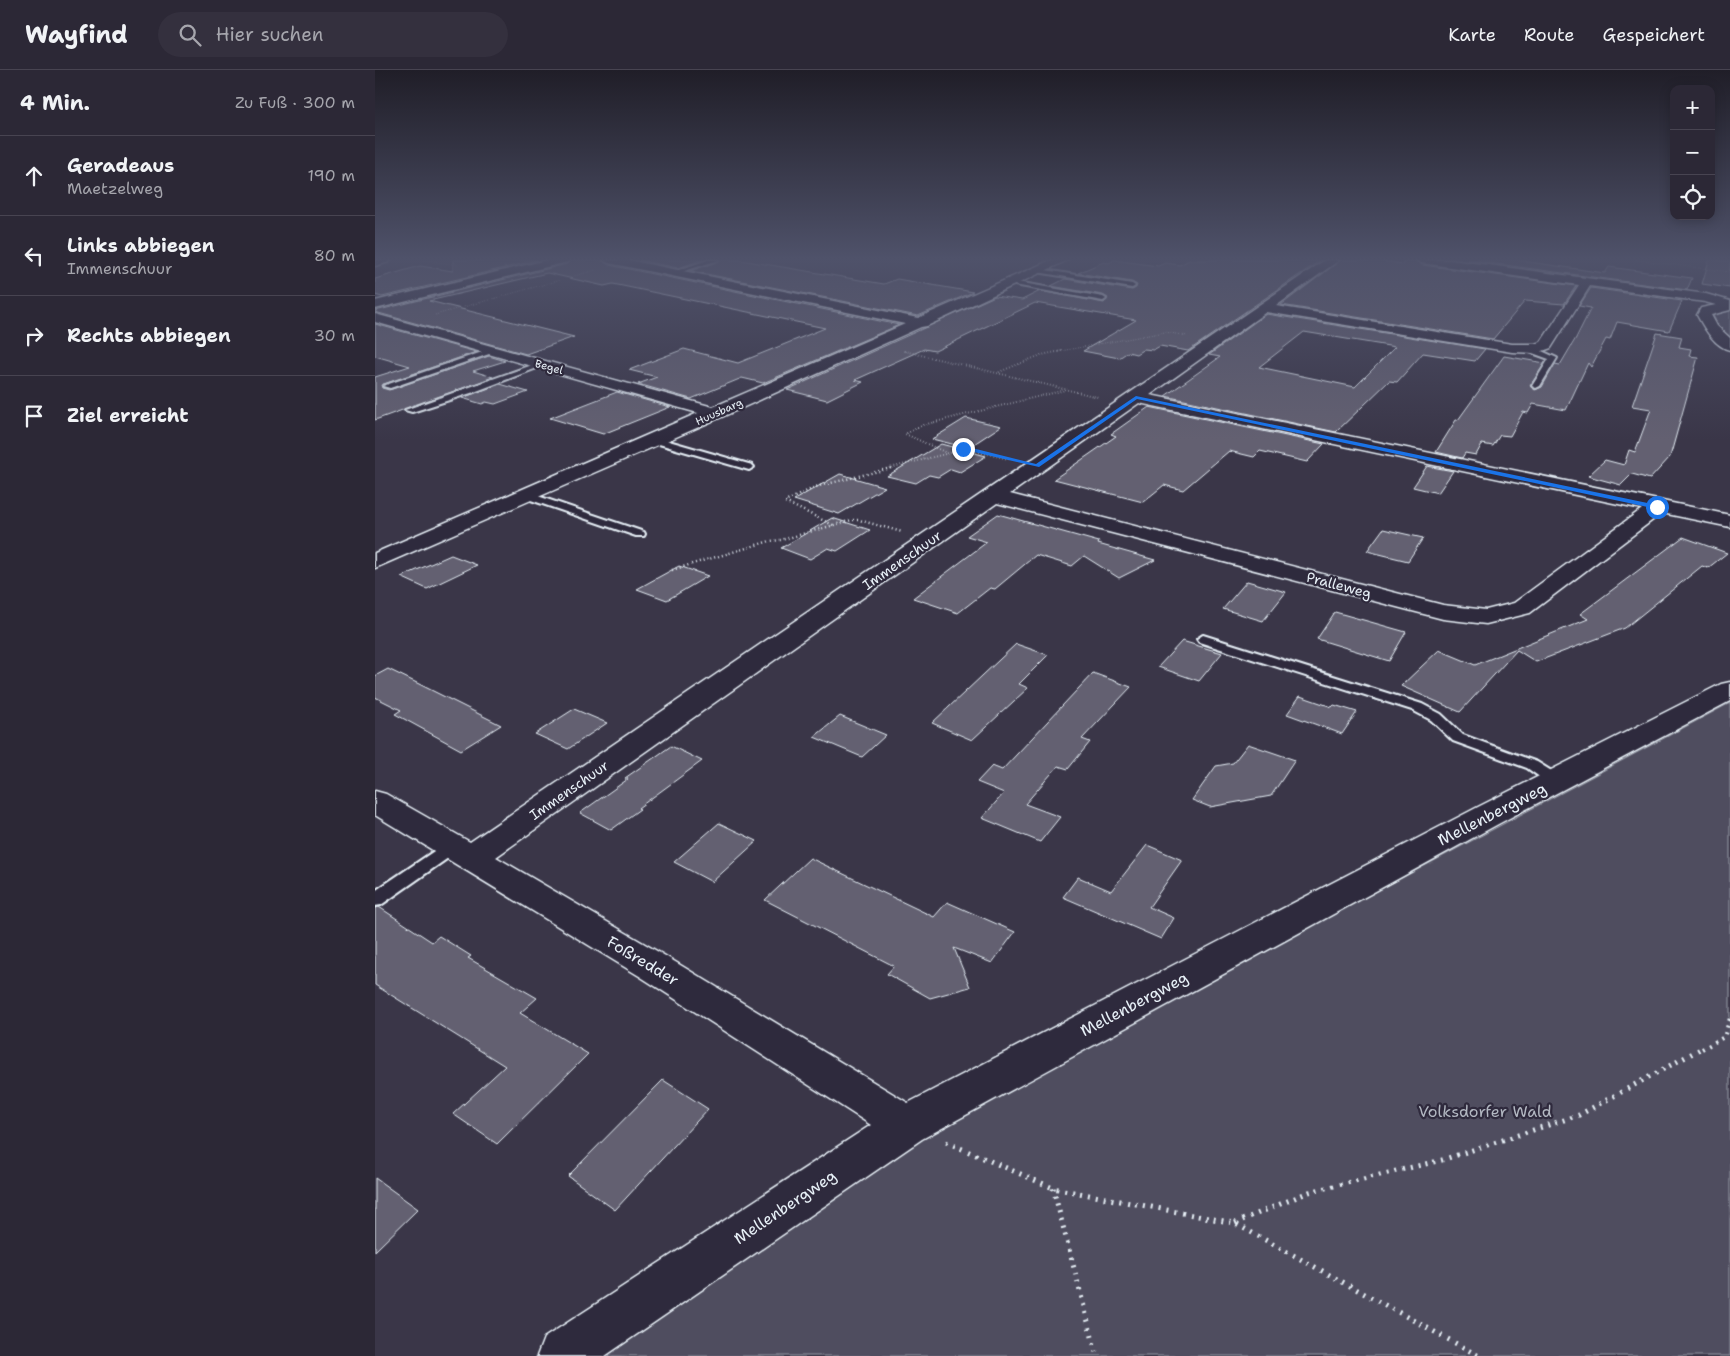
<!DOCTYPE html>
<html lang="de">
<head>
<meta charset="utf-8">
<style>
  :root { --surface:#2c2836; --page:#34303e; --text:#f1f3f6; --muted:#a6a6ad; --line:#484451 }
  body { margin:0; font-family:"Shantell Sans",sans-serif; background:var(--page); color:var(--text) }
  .controls { position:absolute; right:15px; top:15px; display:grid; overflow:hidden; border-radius:10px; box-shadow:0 2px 12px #0003 }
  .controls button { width:45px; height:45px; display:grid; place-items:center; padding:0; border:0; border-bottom:1px solid var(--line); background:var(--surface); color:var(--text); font:25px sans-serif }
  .stop { position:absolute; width:15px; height:15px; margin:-11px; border:4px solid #1a73e8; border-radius:50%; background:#fff }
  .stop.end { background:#1a73e8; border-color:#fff; box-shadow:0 1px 5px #0008 }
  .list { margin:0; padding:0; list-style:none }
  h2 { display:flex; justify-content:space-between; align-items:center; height:65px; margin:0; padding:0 20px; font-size:21px }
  h2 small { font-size:16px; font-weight:400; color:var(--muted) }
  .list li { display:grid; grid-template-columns:32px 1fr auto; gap:15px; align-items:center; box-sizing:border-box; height:80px; padding:0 20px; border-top:1px solid var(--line) }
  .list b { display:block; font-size:19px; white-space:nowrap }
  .list p { margin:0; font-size:16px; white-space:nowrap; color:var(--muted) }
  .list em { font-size:16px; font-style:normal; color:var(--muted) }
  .icon { flex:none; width:28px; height:28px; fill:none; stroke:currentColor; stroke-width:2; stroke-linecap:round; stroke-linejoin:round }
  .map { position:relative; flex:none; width:1355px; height:1286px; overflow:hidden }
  header { display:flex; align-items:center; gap:30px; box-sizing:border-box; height:70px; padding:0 25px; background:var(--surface); border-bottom:1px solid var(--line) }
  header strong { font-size:24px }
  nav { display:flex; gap:28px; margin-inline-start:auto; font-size:18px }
  .search { width:350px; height:45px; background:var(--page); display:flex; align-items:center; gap:12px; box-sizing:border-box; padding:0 18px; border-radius:28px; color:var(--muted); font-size:19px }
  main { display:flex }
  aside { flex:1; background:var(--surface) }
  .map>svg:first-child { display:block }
  .green { fill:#504e5f; stroke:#9ca0ac }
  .building { fill:#636171; stroke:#e8f1f8; fill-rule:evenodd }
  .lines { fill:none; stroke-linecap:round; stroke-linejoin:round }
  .service-casing { stroke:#e8f1f8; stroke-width:4 }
  .minor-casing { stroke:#e8f1f8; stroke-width:3 }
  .path-far4 { stroke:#e8f1f8; stroke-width:1; stroke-dasharray:0.5 2; stroke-linecap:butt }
  .path-far3 { stroke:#e8f1f8; stroke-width:2; stroke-dasharray:0.5 2.5; stroke-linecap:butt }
  .path-far2 { stroke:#e8f1f8; stroke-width:2.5; stroke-dasharray:1 3; stroke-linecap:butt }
  .path-far1 { stroke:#e8f1f8; stroke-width:4; stroke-dasharray:2 5; stroke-linecap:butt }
  .path { stroke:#e8f1f8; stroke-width:5; stroke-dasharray:2 6; stroke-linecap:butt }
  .service { fill:#2f2a3d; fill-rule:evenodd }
  .minor { fill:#2f2a3d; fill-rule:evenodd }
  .route { fill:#1a73e8 }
  .labels { text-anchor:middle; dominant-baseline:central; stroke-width:4.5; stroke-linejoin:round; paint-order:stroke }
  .far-street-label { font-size:11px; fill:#e8f1f8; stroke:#2f2a3d }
  .street-label { font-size:14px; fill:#e8f1f8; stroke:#2f2a3d }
  .near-street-label { font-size:16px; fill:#e8f1f8; stroke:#2f2a3d }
  .near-park-label { font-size:16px; fill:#b3b8c2; stroke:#2f2a3d }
</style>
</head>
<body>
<header>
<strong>Wayfind</strong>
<div class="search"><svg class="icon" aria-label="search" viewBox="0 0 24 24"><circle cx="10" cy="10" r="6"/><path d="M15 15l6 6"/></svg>Hier suchen</div>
<nav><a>Karte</a><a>Route</a><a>Gespeichert</a></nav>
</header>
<main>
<aside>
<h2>4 Min.<small>Zu Fuß · 300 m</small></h2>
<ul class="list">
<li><svg class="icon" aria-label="ahead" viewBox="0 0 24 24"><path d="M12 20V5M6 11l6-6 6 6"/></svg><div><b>Geradeaus</b><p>Maetzelweg</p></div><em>190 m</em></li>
<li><svg class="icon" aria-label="left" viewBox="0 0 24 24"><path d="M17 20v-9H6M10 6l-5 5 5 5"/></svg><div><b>Links abbiegen</b><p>Immenschuur</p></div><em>80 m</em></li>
<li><svg class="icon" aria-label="right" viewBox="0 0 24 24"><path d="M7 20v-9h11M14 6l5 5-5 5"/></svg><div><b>Rechts abbiegen</b></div><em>30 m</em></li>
<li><svg class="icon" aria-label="arrive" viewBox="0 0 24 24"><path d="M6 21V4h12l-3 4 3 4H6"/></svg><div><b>Ziel erreicht</b></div></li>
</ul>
</aside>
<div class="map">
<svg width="1355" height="1286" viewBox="0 0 1355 1286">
  <rect width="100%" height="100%" fill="#3a3648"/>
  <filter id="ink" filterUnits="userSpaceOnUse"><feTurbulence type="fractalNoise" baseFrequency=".02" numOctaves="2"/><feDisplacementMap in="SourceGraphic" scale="10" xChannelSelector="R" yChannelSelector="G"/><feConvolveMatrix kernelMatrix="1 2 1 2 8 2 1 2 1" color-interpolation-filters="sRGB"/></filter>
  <g filter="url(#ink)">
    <!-- green -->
    <g class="green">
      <path d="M1355,239v29l-12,-13 -5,-10 6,-4z"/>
      <path d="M1355,633v653h-1125l330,-229z"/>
    </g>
    <!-- building -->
    <g class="building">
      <path d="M78,190h85l-156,37 -7,-2v-16l45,-13 33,5z"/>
      <path d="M196,190h30l8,5 290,60 -136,58 -21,-5 -51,21 -53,-15 19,-7 -28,-7 55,-21 54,14 87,-35 -212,-44 -9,2 -57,-13 -118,28 145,36 -48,17 -151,-42v-1l192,-47z"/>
      <path d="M264,190h62l-23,8z"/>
      <path d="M345,190h21l143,24 13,-5 76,13 -55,24 -227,-45z"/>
      <path d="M739,190l44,6 7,-3 15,2 9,-5h132l-133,91 -28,-5 -7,4 -9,-1 -8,5 -8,-2 -9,6 -36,-7 53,-31 -101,-17 -100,48 -11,-2 -69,31 8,2 -36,18 -40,-10 208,-94 27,4 18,-9 64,12 4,-5 -5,-3 -52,-9 14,-7 67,11 4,-2 1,-3 -5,-3 -54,-9 25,-11 6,1z"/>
      <path d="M966,190h34l28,4v-4h11l8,5 154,21 -12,18 -39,-3 -32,38 -212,-34z"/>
      <path d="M1093,190h48l89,13 4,-6 83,11 -5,12z"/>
      <path d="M1334,190l21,1v27l-28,-4z"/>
      <path d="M1216,218l91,13 -13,30 -52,-9 -7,18 -4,-1 -15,28 -3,-4 -22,47 -33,-6 -5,9 -5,-1 -13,24 -10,-1 -7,11 -11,-2 -6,11 -11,-2 -3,5 -26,-6 20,-32h2l46,-64 41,7 -15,23 5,4 7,-3 13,-23 5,1 16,-27 15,-30 -12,-2z"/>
      <path d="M891,244l219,35 -10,12 -52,-8 -26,29 -8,-1 -53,51 -171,-36 55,-39 -11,-2zM929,262l91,15 -40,40 -96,-20z"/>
      <path d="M0,254l101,28 -95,33 1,3 7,2 100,-34 16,5 -32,10 20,6 -118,43v-43l35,-11 -35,-10z"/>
      <path d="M1282,263l25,4 -3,10 12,2 -2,7 9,1 -28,100 -20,22 -18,-5 -11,11 -33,-9 17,-16 19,5 5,-15 6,2 16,-43 -19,-3z"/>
      <path d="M125,314l28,8 -33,12 -9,-2 -4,2 -20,-6z"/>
      <path d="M242,322l53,15 -67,27 -53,-16z"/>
      <path d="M774,337l175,37 -17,18 -47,-11 -6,6 -25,-6 -46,39 -19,-5 -21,17 -89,-23 62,-43 -5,-2z"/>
      <path d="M591,348l35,8 -33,22 -36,-9z"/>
      <path d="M566,374l45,12 -26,16 -9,-3 -13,8 -9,-2 -13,8 -29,-7z"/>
      <path d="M1052,396l26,5 -15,22 -25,-6z"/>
      <path d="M465,404l45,13 -46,27 -45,-14z"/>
      <path d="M623,444l101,28 -1,2 57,16 -36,18 -35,-22 -12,10 -36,-11 -41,34 -5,-1 -32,25 -45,-15 74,-56 -20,-6z"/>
      <path d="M457,448l38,12 -33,21 -9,-3 -18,11 -29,-11z"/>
      <path d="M1008,459l40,9 -15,23 -41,-10z"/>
      <path d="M1308,467l44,16 -19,15 -6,-2 -77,62 -89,34 -19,-12 -57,62 -59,-26 38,-36 36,15 113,-46 -8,-5z"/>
      <path d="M76,485l26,10 -50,24 -26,-12z"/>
      <path d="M304,496l29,10 -41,24 -30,-11z"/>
      <path d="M872,511l39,11 -23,29 -40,-12z"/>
      <path d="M960,542l71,20 -17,29 -72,-22z"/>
      <path d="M807,571l40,12 -23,28 -41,-14z"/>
      <path d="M641,574l32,11 -29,29 9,4 -56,52 -40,-17z"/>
      <path d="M13,599l31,15 82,41 -40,25 -66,-36 6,-4 -26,-13v-21z"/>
      <path d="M718,603l38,14 -49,52 8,3 -22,27 -10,-3 -33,38 35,13 -20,25 -58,-24 22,-25 -27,-11 15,-16 10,4z"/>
      <path d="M925,626l32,11 2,-2 23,7 -15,22 -55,-20z"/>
      <path d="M199,639l33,14 -39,26 -33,-15z"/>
      <path d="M465,646l46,19 -24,22 -48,-20z"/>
      <path d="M873,674l47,16 -24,36 -61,11 -18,-7 24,-34 17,-3z"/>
      <path d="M296,676l31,15 -64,47 2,1 -29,21 -31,-17 48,-34 -3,-1z"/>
      <path d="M344,753l38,18 -45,41 -38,-20z"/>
      <path d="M772,775l35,15 -33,47 25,11 -13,21 -98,-42 15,-20 33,14z"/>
      <path d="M435,788l124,59 13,-15 68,30 -23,31 -38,-15 16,39 -40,11 -43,-24 7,-8 -129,-66z"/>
      <path d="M4,837l53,35 7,-6 32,20 -3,2 69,40 -17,15 68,41 -91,90 -44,-30 52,-48 -130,-81v-77z"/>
      <path d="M288,1010l45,29 -93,101 -47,-34z"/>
      <path d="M0,1108l43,31 -43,42z"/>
    </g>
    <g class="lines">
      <!-- service casing -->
      <g class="service-casing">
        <g id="service">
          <path d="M333,190h10l-43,14 -5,-1z"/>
          <path d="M664,199l93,15 3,2 -3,2 -95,-16z"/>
          <path d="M636,211l92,16 3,2 -3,2 -94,-17v-2z"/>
          <path d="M1152,277h6l24,11 -17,28 -4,2 -4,-2 17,-27 -22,-8z"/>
          <path d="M113,280l7,2 -105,36 -7,-2z"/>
          <path d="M163,293l7,2 -71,27 -62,20 -7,-2z"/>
          <path d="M280,367l97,28 2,2 -5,3 -97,-28 -1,-2z"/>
          <path d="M151,422l118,40 1,2 -1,2h-8l-114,-39 -1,-2z"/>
          <path d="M828,565l219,69 19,10 22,21 74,27 24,15 2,4 -2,4h-10l-24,-17 -74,-27 -22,-21 -19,-10 -213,-68 -2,-3z"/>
          <path d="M77,771l6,2 2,4 -2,4 -77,54 -6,1v-15l71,-48z"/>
        </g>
      </g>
      <!-- minor casing -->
      <g class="minor-casing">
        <g id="minor">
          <path d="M0,190h16l-2,2 -14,4z"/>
          <path d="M172,190h22l-2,2 -192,47v-8z"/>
          <path d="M228,190h25l290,58 133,-58h17l-141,66 -6,1 -199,90 -347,151v-15l323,-140 -323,-91v-8l338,93 192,-83 -296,-61z"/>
          <path d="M950,190h14l-63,46 236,38h23l6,-2 38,-57 -157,-22 -6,-3h35l255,34 24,7v9l-19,5 6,11 13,12v12c-15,-3 -26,-22 -33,-35l4,-7 15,-3 -11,-3 -115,-16 -39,62 -14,5 -25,-1 -246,-40 -116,83 580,120v12l-68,-14 -132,100 -44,11 -43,-5 -446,-116 -501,354 171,100 241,146 570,-296 243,-123 9,-2v19l-230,122 -578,316 -317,217h-68l7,-18 327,-213 -230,-148 -266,-162v-24l11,3 84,48zM764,333l503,106 -128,94 -28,7 -43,-5 -433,-111z"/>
        </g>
      </g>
      <!-- path-far4 -->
      <g class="path-far4">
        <path d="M49,190l34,5"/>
        <path d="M1261,190l94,12"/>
        <path d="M195,207l26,-7"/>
        <path d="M60,245l125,-35"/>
        <path d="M528,281l7,1"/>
        <path d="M680,282l110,-20 22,4"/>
      </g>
      <!-- path-far3 -->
      <g class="path-far3">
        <path d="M529,281l194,46"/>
        <path d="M624,302l42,-17 21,-4"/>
        <path d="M572,383l-42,-19 18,-9 142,-35"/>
        <path d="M511,399l79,-20 44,10"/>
      </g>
      <!-- path-far2 -->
      <g class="path-far2">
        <path d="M458,455l-48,-23 30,-15 76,-19"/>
        <path d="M297,500l98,-29 11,-1 71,-20h7l43,12"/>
      </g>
      <!-- path-far1 -->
      <path class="path-far1" d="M1327,979l22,-12 6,-19"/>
      <!-- path -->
      <g class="path">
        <path d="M571,1072l107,46 181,35 245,133"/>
        <path d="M678,1118l44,168"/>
        <path d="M860,1153l74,-31 133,-32 137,-45 125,-68"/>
      </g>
      <!-- service -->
      <use href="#service" class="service"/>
      <!-- minor -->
      <use href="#minor" class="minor"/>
    </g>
  </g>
  <!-- sky -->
  <linearGradient id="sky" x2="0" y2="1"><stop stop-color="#201e28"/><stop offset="0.51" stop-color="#4f526a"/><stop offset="1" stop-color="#4f526a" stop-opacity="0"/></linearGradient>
  <rect width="1355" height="370" fill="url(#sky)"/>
  <!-- route -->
  <path class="route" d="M761,326l521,109 3,2 -3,2 -520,-110 -98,68 -78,-18 11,-1 64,16z"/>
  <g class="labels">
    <!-- far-street labels -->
    <g class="far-street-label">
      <text transform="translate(174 297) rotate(15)">Begel</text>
      <text transform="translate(344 342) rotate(-24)">Huusbarg</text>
    </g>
    <!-- street labels -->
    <g class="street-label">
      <text transform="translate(527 490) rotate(-35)">Immenschuur</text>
      <text transform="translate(964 515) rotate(15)">Pralleweg</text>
      <text transform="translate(194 720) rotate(-35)">Immenschuur</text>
    </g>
    <!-- near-street labels -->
    <g class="near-street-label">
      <text transform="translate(1117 744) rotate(-27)">Mellenbergweg</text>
      <text transform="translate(268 891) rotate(31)">Foßredder</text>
      <text transform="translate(759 934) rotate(-28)">Mellenbergweg</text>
      <text transform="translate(410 1137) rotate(-34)">Mellenbergweg</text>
    </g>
    <!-- near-park labels -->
    <g class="near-park-label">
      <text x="1110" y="1041">Volksdorfer Wald</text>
    </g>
  </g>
</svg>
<div class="controls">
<button>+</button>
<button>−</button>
<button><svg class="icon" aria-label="locate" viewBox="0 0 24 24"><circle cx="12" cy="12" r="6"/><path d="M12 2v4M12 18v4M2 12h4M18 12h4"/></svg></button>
</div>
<div class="stop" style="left:1282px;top:437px"></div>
<div class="stop end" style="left:588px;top:379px"></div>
</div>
</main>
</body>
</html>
